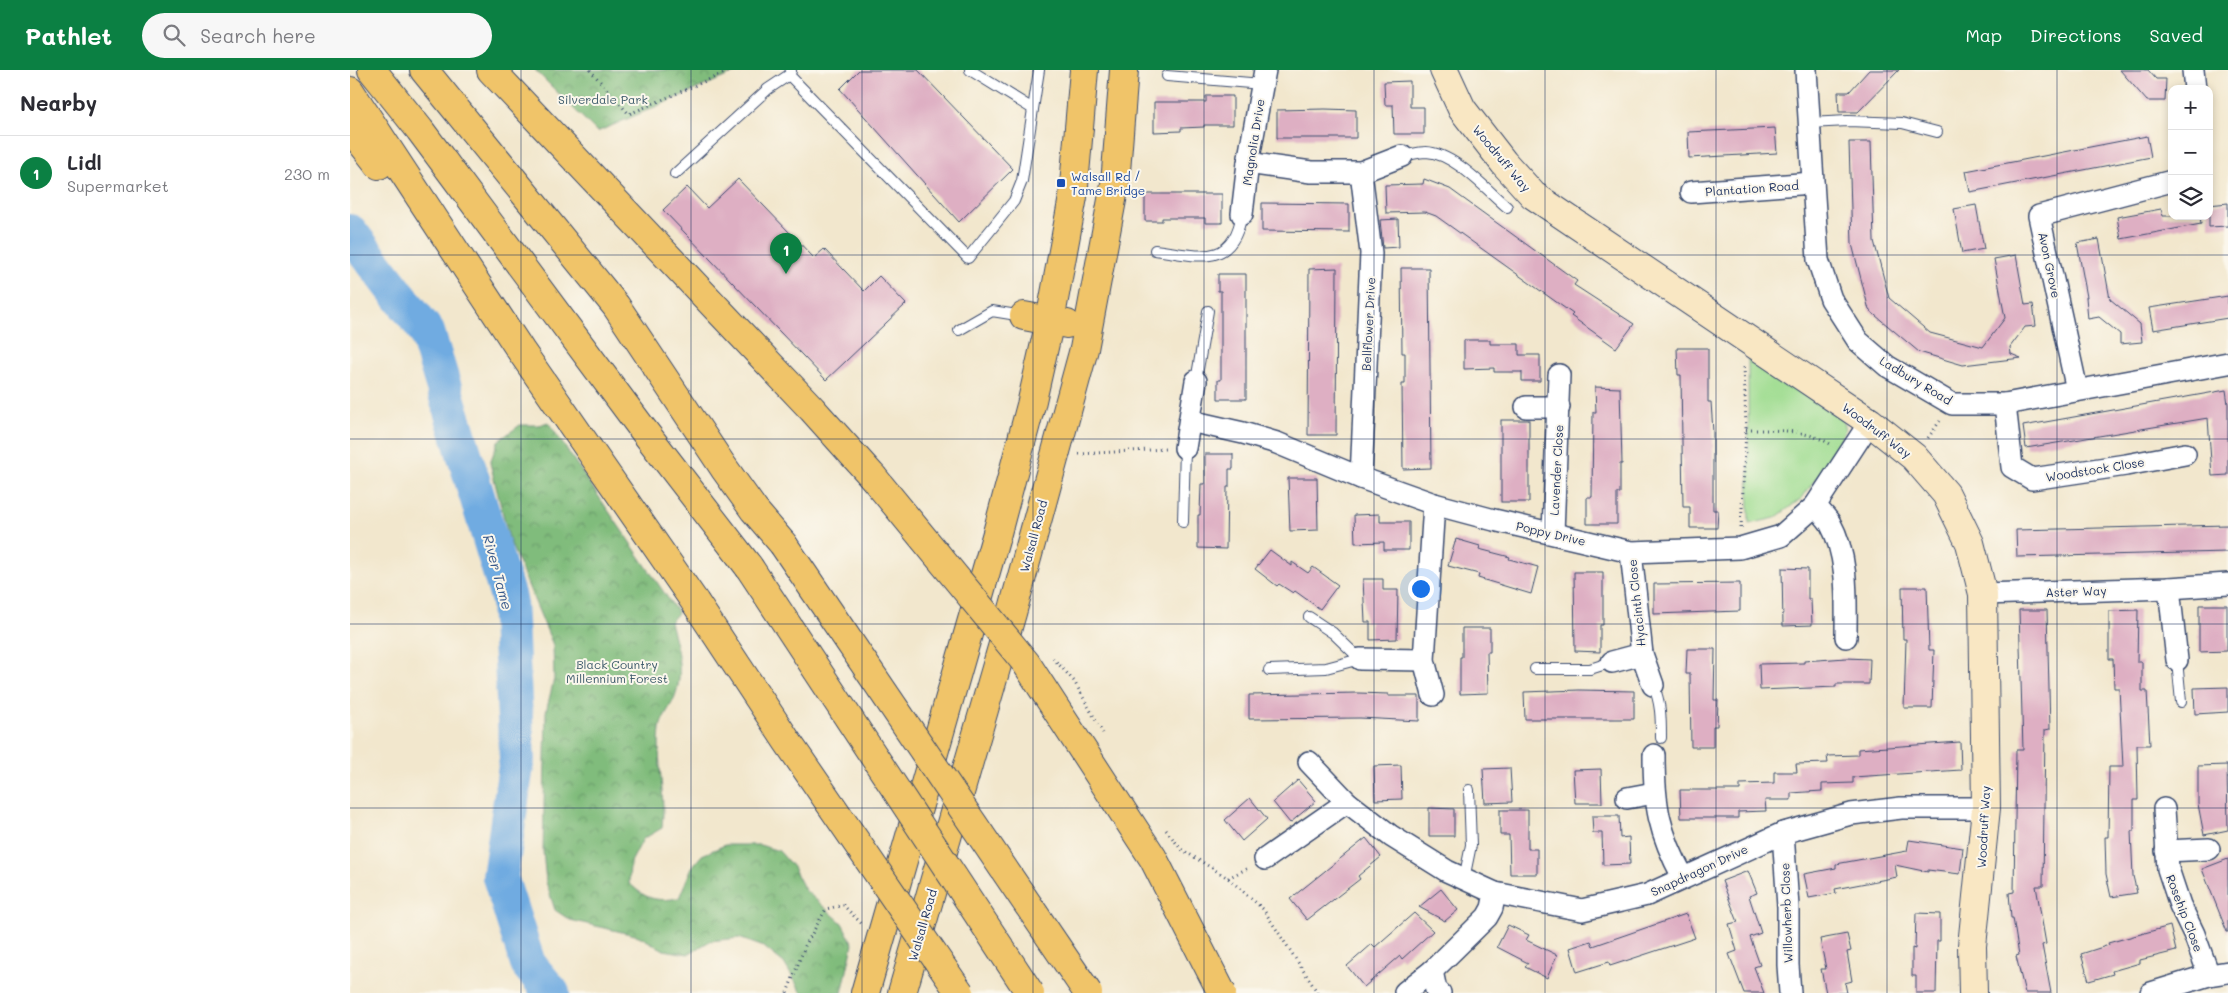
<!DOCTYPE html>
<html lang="en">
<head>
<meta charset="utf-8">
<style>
  :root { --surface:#fff; --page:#f7f7f7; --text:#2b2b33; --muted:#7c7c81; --line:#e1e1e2; --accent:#0b8043 }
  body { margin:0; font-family:Mali,sans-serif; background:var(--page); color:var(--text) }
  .controls { position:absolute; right:15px; top:15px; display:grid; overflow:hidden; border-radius:10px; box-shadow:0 2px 8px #0003 }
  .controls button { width:45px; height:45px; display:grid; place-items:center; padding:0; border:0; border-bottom:1px solid var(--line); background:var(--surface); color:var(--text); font:25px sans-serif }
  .you { position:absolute; left:1070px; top:518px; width:18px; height:18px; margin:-12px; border:4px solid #fff; border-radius:50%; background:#1a73e8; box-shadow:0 0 0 8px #1a73e833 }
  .badge { display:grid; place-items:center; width:32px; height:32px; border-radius:50%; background:var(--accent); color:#fff; font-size:16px; font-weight:700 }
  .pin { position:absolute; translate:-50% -41px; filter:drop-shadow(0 1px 2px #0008) }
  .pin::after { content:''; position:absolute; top:26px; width:18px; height:15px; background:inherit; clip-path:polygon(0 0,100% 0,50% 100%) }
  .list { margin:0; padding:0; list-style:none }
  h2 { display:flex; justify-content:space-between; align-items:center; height:65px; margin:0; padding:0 20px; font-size:21px }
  h2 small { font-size:16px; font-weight:400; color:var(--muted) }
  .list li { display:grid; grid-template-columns:32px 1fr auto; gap:15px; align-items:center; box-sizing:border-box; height:75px; padding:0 20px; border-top:1px solid var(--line) }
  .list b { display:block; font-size:19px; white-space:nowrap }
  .list p { margin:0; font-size:16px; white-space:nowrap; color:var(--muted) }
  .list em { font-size:16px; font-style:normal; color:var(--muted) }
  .icon { flex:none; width:28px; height:28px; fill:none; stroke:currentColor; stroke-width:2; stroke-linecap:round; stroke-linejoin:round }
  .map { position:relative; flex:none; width:1878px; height:923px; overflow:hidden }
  header { display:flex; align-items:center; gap:30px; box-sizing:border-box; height:70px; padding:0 25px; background:var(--accent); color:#fff }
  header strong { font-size:24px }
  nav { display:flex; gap:28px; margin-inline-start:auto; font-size:18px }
  .search { width:350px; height:45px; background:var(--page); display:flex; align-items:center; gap:12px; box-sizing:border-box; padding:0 18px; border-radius:28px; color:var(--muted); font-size:19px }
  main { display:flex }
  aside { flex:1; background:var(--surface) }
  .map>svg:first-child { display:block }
  .green { fill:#a0dd92; stroke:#5e8678 }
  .forest { fill:url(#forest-crowns); stroke:#4e766d }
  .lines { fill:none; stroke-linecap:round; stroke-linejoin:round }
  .river { stroke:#70abe1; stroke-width:36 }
  .building { fill:#deafc3 }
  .lane-casing { stroke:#3b4b6f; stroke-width:12 }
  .street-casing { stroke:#3b4b6f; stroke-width:24 }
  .secondary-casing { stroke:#3b4b6f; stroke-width:30 }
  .primary-casing { stroke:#3b4b6f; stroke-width:30 }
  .highway-casing { stroke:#3b4b6f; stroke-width:30 }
  .path { stroke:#3b4b6f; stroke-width:3; stroke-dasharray:1 4; stroke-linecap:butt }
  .lane { stroke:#fff; stroke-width:10 }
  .street { stroke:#fff; stroke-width:21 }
  .secondary { stroke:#f9e7c3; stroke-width:28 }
  .primary { stroke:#f0c469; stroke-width:28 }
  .highway { stroke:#f0c469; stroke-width:28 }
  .highway-bridge-casing { stroke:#3b4b6f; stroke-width:30; stroke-linecap:butt }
  .highway-bridge { stroke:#f0c469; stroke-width:28 }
  .grid { fill:none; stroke:#1b2f5e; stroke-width:1; stroke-opacity:0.55 }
  .transit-dot { fill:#1a4fb4; stroke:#fbf7ec; stroke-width:2 }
  .labels { text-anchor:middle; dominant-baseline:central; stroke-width:4; stroke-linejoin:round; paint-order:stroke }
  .park-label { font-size:12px; fill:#3c5a6b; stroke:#fbf7ec }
  .street-label { font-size:12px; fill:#1b2f5e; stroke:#fbf7ec }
  .transit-label { font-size:12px; fill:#164399; stroke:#fbf7ec; text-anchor:start }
  .water-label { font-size:14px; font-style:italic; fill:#395a8c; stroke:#fbf7ec }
</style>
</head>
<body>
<header>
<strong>Pathlet</strong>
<div class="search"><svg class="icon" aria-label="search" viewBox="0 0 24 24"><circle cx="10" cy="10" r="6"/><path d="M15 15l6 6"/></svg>Search here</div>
<nav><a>Map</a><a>Directions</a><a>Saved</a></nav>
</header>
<main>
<aside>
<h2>Nearby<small></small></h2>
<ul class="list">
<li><span class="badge">1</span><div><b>Lidl</b><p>Supermarket</p></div><em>230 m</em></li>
</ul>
</aside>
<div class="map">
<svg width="1878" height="923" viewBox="0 0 1878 923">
  <defs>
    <pattern id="forest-crowns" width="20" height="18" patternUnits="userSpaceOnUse" patternTransform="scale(1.25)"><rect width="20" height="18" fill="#80bc7c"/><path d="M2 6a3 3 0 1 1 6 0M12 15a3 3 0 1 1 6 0" fill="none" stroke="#689969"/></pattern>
  </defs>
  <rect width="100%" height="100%" fill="#fbf7ec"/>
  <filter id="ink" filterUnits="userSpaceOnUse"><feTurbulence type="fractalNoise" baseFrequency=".02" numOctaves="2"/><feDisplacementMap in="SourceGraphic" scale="10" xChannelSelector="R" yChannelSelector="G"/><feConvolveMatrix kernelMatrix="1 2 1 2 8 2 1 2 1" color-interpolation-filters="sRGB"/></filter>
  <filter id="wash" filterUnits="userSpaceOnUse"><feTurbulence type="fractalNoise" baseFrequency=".0096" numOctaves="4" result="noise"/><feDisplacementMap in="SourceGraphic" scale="20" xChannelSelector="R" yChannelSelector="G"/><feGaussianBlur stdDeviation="1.12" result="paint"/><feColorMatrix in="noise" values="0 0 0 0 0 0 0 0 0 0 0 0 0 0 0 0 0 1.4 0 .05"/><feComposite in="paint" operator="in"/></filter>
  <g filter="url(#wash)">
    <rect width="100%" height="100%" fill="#f2e7cd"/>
    <!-- green -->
    <path class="green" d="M1398,287l94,62 3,11 -13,26 -30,42 -27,20 -26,6z"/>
    <!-- forest -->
    <g class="forest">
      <path d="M185,0h206l-144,62z"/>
      <path d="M198,352l130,191 -8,9c6,23 14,47 6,71 -3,12 -14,23 -16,35 -4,34 6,67 2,100l-19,11 -13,25 -1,19c17,16 26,19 50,15l13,-31 10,-12 23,-10h35l19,6 14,16 12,23 37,33 11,21 -11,49h-40l-18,-30 -20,-16 -25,-9 -29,3 -22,13 -24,-4 -25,-14 -69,-16 -15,-10 -9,-28 -3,-31 3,-139 8,-33 -1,-34 -43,-103 -20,-79 8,-22 22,-16h19z"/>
    </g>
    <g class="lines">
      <!-- river -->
      <path class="river" d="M0,162l77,100 82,269 8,158 -17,118 28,87 24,29"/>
    </g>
    <g id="blocks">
      <!-- building -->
      <g class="building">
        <path d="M509,0h59l95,99 -54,53 -119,-133z"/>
        <path d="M1519,0h30l-41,42h-19l-1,-20h11z"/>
        <path d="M1770,0h28l8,9h10l-1,22h-18z"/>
        <path d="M1060,11v26h14v27h-30l-1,-29h-8l-1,-23z"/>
        <path d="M856,26h27v29h-29v2l-23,1v3l-27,1v-30h52z"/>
        <path d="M975,39l31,1v28h-79v-28z"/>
        <path d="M1425,58l2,25 -88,5 -1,-26z"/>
        <path d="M1797,66l4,21 -181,35 -4,-21z"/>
        <path d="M1499,72h22l3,99 15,57 41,35 53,14 22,-29 -11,-59 22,-4 9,50 8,-1 3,22 -11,1 -15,20 1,7 10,4 -58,7 -44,-13 -50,-42 -17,-66z"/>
        <path d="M388,109l76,79 10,-9 40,42 15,-15 27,28 -80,76 -163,-170 24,-23 20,21z"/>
        <path d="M1074,109l26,10 127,92 -3,4 60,39 -18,24 -45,-32 2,-2 -137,-98 -11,-4 -39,1 -1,-28 38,-1z"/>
        <path d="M795,124h77v29h-17v-5h-43v3h-17z"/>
        <path d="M912,133l87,1v28l-87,-1z"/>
        <path d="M1878,133v23l-19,1v-22z"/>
        <path d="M1626,135l8,44 -22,4 -8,-44z"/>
        <path d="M1811,139l2,7h37l1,8 -80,15 -4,-22z"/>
        <path d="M1048,149l1,28 -16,1 -3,-28z"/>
        <path d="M1749,169l11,60 30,25 2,18 -22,2v-10l-21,-17 -11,2 -2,-22h1l-10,-54z"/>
        <path d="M987,198l-1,167h-28l1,-166z"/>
        <path d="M1051,198h28l2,200 -28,1 -1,-85h3v-31h-3z"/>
        <path d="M868,204h28v125h-28v-19h3v-89h-3z"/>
        <path d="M1878,226v22l-75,12 -4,-22z"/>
        <path d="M1114,270h26v4h29v11h21v26h-18v-9h-28v-4l-30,1z"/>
        <path d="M1327,278h31v54h3l2,30v78h5l-1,18h-27v-21h-7l-2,-132h-3z"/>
        <path d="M1245,317l25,1 2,76h-2v29h-3v31h-30v-27h5l1,-85h3z"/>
        <path d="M1876,320l2,14v71l-16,1 -4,-58 -182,30 -3,-22z"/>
        <rect x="1151" y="350" width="28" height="82"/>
        <path d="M855,384h28v15h-4v18h-2l-1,62 -28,-1v-33h2l1,-31h4z"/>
        <path d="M938,408h29l1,52 -28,1z"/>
        <path d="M1030,444v8h29v28h-25v-8l-29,1 -1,-28z"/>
        <path d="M1878,455v27l-211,5 -1,-27z"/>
        <path d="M1106,469l24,7 -1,3 31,8 -1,2 29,8 -7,27 -53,-16 1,-4 -31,-8z"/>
        <path d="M920,480l22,16v-4l16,11 5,-6 25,18 -18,24 -25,-18 -2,2 -14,-9 -2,2 -22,-17z"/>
        <path d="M1432,498l26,1v30h3l1,26 -29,1z"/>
        <path d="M1224,502h29v53h-3v27l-25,-1z"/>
        <path d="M1013,509h20v11h15l-1,49 -27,1v-18h-5z"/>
        <path d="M1390,513v28l-86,3v-30z"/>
        <path d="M1552,517h25l2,63h5l-2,58h-28l2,-69h-3z"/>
        <path d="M1849,535h28v46l-28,1z"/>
        <path d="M1669,540h28l3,119 -5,1 -2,156h-7l10,58 -4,1 9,48h-26l-9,-37 3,-1 -6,-37h-2l-2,-25 5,-1 2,-142h7z"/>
        <path d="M1788,540l-1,52h5v29h5l3,54h-13l1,55h-4v31h-3l2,45 4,17 -26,4 -5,-23 -1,-37h3l1,-70h14l-4,-79h-5l-1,-29h-4v-48z"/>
        <path d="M1112,558h28v24h-3l1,41 -28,1v-37h2z"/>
        <path d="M1337,579h28l-1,51h4l-1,26h-4v21h-22l-1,-73h-4z"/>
        <path d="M1496,588l24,1 -1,25h-33v3l-76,3 -1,-26 45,-1v-2z"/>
        <path d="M1878,617v25l-33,2 -1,-26z"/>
        <path d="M1229,620l55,1v28h-109l-1,-27z"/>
        <path d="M1008,623l30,1v2h31v25l-59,-3 -111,1v-24z"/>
        <path d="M1610,672l1,28 -108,7v6l-31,1v7l-31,2v7h-26l1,11 -28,1v6h-57l-1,-28h60v-6l34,-1v-11h23l-1,-8 32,-1 -1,-7 31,-1v-6z"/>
        <path d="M1051,695l1,34 -27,1 -1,-34z"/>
        <path d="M1877,695l1,65 -24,5 -6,-31v-38z"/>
        <path d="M1160,698l2,34 -27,1 -2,-34z"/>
        <path d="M1251,699l1,34h-27l-2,-33z"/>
        <path d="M948,710l18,21 -26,22 -17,-21z"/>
        <path d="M900,728l17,21 -25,22 -17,-21z"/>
        <path d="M1079,738l25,1v27h-25z"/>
        <path d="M1150,740h28v39h9v25h-27l-1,-39h-9z"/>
        <path d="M1242,746h27l1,22 9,-1 1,27 -27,1 -1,-32h-9z"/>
        <path d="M1016,768l15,19 -23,19 2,3 -53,41 -17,-21z"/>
        <path d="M1559,770l54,8 -3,26 -32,-4v2l-33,-7 2,12 -62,12 1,4 -27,5 -5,-24 32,-6v-4l71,-13z"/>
        <path d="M1878,789v73h-1l-25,-63z"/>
        <path d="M1398,801l9,22 -8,3 12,37 -11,4 10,28 -6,2 10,26h-20l-15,-39 8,-3 -8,-27 9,-2 -16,-41z"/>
        <path d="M1091,819l17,21 -13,11 -26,-14z"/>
        <path d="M1064,843l19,18 -31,28 -2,-3 -36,31 -17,-21 25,-22 3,3z"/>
        <path d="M1566,843l24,1v27h-3l-1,52h-20v-17h-4v-28l3,1z"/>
        <path d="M1336,844l9,24 -85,28 -1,-4 -32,10 -7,-24 21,-7 2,5z"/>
        <path d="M1158,855l21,10 -3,5 31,15 -10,23 -22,-11 3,-4 -31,-16z"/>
        <path d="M1820,856l6,25 -36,9v3l-28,8 1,3 -24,7 -8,-27 28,-9 -1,-2z"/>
        <path d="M1497,864l4,17 -4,1 5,29 -7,2 2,10h-21l-5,-24h5l-6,-30z"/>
      </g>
    </g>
  </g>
  <g filter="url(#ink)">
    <use href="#blocks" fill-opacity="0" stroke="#3b4b6f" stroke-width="1"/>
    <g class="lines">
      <!-- lane casing -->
      <g class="lane-casing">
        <g id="lane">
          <path d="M620,0l63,39"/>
          <path d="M439,5l179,183 46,-57 8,-20 17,-111"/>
          <path d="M817,6l95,8"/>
          <path d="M1459,53l39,-2 54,2 35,9"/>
          <path d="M1052,86c8,-1 16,-4 24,-4 28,1 60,37 81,55"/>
          <path d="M325,104l93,-85 21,-14 2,-4"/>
          <path d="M805,180c42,5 77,20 87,-36"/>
          <path d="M609,260l33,-19 31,5"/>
          <path d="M846,311l12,-70"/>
          <path d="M833,452l2,-74"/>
          <path d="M1827,590l4,42"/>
          <path d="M1185,599h55l22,-7"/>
          <path d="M919,600l57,-2 34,-9 -27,-26 -24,-16"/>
          <path d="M1303,615c8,17 8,34 8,53"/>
          <path d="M1114,809l7,-34 -2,-55"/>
        </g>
      </g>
      <!-- street casing -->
      <g class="street-casing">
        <g id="street">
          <path d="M1456,0l12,190 13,39 27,42 29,25 65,38h53l223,-41"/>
          <path d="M1843,0l2,19"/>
          <path d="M898,93l63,9h50l41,-16"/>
          <path d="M1341,122l122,-9"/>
          <path d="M892,144l6,-51 17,-93"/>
          <path d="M1727,320l-38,-174 133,-35"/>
          <path d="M1655,334l7,63 20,12 94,-14 59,-11"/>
          <path d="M1176,337h33"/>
          <path d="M840,351l53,12 34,10 84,35 73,26 60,16 137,32 109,-4 41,-12 34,-30 55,-84"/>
          <path d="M835,378l11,-67"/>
          <path d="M1011,408l10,-225 -10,-81"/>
          <path d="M1465,436c5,5 11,11 15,17 19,34 16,77 16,114"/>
          <path d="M1203,463l6,-158"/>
          <path d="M1281,482l11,102 11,31"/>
          <path d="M1819,518l8,72"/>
          <path d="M1633,524l186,-6 59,-4"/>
          <path d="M1010,589l64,1"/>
          <path d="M1262,592l30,-8"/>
          <path d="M1083,625l-9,-35 10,-156"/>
          <path d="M1304,685c0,50 5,78 29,122"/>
          <path d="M959,692l38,40 44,34 56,35 48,22 87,17 65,-15 136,-62 68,-19 50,-6h85"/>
          <path d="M1277,728l27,-5"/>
          <path d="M1814,739l4,60 12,36 14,29 15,41"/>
          <path d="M1433,763l5,74v58l2,28"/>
          <path d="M1816,781l43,-2"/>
          <path d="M915,789l82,-57"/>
          <path d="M1082,901l4,19 4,3"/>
          <path d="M1055,922l27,-21 55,-54 5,-9 3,-15"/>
          <path d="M1801,923l58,-18 19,-3"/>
        </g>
      </g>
      <!-- secondary casing -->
      <g class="secondary-casing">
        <path id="secondary" d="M1094,0l18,39 42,54 29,32 337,227 44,35 32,37 24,49 13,51 3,214 -14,138 1,47"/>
      </g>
      <!-- primary casing -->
      <g class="primary-casing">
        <g id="primary">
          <path d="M674,246l43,8"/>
          <path d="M515,923l132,-460 34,-128 19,-84 23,-124 11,-127"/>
          <path d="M552,923l110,-380 72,-264 31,-165 9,-114"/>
        </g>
      </g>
      <!-- highway casing -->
      <g class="highway-casing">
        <g id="highway">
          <path d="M22,0l48,60 221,297 108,140"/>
          <path d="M74,0l192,236 108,162 30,42 29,34"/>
          <path d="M141,0l321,339 61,68"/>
          <path d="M0,21l171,260 174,251"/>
          <path d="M0,58l29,37"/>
        </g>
      </g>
      <!-- path -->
      <g class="path">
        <path d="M240,0l39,44 102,-44"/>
        <path d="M1396,360c30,0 60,-1 86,15"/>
        <path d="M1578,368l12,-17"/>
        <path d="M729,384l86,-5"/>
        <path d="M1391,458l5,-98 -2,-65"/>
        <path d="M703,588l21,23 29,52"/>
        <path d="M816,760l15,19 47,29 35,31 55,84"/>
        <path d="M878,808l20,-10"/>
        <path d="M437,923l18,-47 21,-37 17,-4 19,19"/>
      </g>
      <!-- lane -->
      <use href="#lane" class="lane"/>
      <!-- street -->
      <use href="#street" class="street"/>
      <!-- secondary -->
      <use href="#secondary" class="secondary"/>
      <!-- primary -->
      <use href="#primary" class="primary"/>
      <!-- highway -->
      <use href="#highway" class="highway"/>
      <!-- highway-bridge casing -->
      <g class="highway-bridge-casing">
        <g id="highway-bridge">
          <path d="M523,407l153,186 127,195 69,135"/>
          <path d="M433,474l305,449"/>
          <path d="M399,497l281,426"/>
          <path d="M345,532l92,139 173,252"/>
        </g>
      </g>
      <!-- highway-bridge -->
      <use href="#highway-bridge" class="highway-bridge"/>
    </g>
  </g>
  <!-- grid -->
  <path class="grid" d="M171,0v923M341,0v923M512,0v923M683,0v923M854,0v923M1024,0v923M1195,0v923M1366,0v923M1537,0v923M1707,0v923M0,185h1878M0,369h1878M0,554h1878M0,738h1878"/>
  <!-- markers -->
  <rect class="transit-dot" x="706" y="108" width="10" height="10" rx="2.5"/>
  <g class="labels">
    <!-- park labels -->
    <g class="park-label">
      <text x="253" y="29">Silverdale Park</text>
      <text x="267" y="594">Black Country<tspan x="267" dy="14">Millennium Forest</tspan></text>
    </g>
    <!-- street labels -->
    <g class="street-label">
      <text transform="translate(903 72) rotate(-81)">Magnolia Drive</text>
      <text transform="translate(1152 88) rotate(50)">Woodruff Way</text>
      <text transform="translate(1402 118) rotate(-4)">Plantation Road</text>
      <text transform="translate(1700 195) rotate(78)">Avon Grove</text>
      <text transform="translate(1018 254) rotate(-87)">Bellflower Drive</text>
      <text transform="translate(1566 310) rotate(31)">Ladbury Road</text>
      <text transform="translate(1527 360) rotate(37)">Woodruff Way</text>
      <text transform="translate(1745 399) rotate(-9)">Woodstock Close</text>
      <text transform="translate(1206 400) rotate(-87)">Lavender Close</text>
      <text transform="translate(1201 463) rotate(13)">Poppy Drive</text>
      <text transform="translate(683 466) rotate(-75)">Walsall Road</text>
      <text transform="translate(1726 521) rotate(-2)">Aster Way</text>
      <text transform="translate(1286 533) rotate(-96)">Hyacinth Close</text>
      <text transform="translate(1633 757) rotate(-87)">Woodruff Way</text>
      <text transform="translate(1349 800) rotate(-25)">Snapdragon Drive</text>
      <text transform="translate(1436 843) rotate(-92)">Willowherb Close</text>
      <text transform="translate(1835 843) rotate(69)">Rosehip Close</text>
      <text transform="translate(572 855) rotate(-74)">Walsall Road</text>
    </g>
    <!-- transit labels -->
    <g class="transit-label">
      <text x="721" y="106">Walsall Rd /<tspan x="721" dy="14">Tame Bridge</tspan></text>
    </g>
    <!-- water labels -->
    <g class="water-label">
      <text transform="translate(148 502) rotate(75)">River Tame</text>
    </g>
  </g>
</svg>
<div class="controls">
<button>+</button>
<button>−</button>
<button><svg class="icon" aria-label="layers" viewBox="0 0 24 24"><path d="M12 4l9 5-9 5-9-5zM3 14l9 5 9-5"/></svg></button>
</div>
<div class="you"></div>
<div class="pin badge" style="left:436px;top:204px">1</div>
</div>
</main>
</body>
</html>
